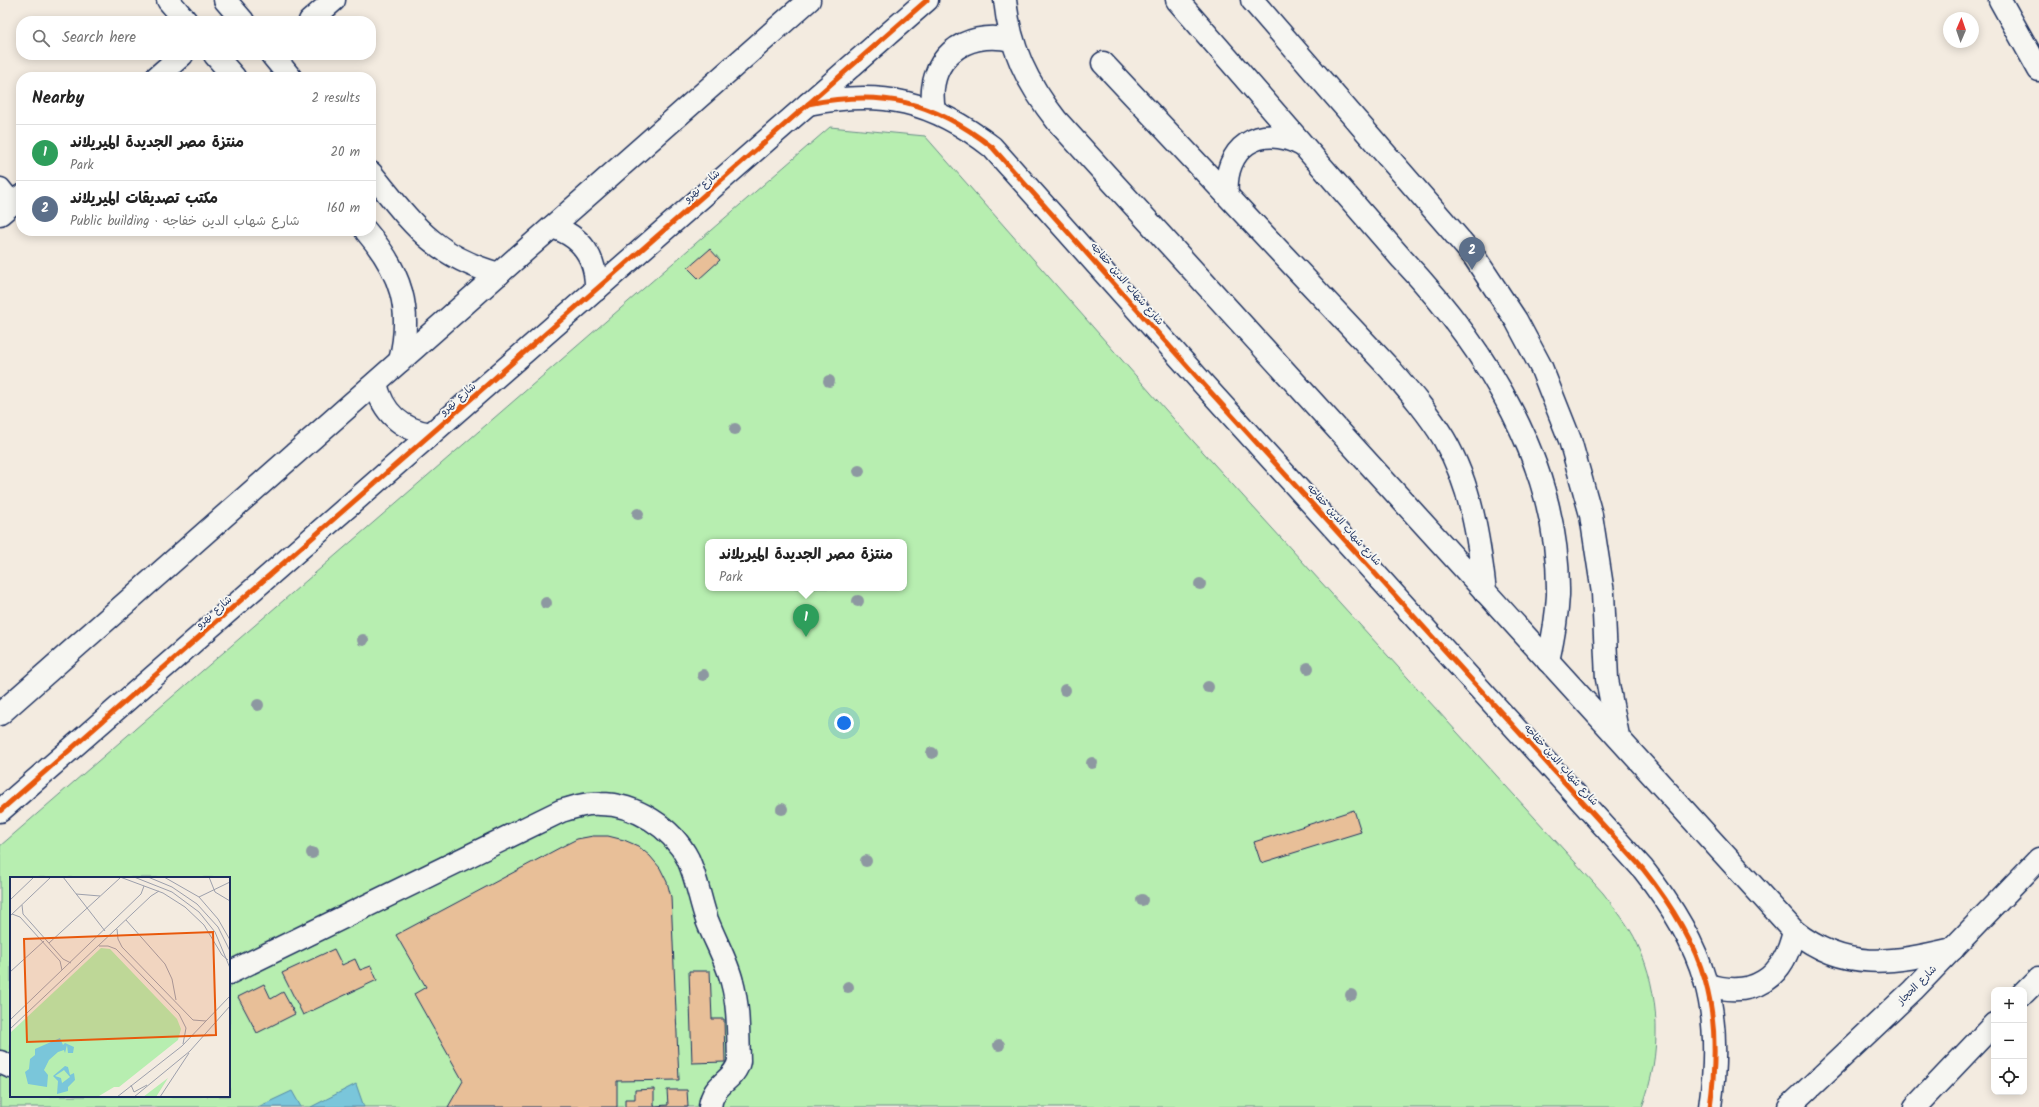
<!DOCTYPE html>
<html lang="en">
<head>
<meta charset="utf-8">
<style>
  :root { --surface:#fff; --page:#f6f6f6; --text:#222; --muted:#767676; --line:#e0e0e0; --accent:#d93025 }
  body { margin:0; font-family:Kalam,"Playpen Sans Arabic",sans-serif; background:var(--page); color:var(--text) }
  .controls { position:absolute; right:12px; bottom:12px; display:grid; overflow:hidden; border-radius:8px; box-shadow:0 2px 10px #0003 }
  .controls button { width:36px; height:36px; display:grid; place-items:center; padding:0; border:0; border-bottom:1px solid var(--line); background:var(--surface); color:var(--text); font:20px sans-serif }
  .compass { position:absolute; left:1943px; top:12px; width:36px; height:36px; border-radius:50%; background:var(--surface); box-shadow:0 2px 10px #0003; rotate:2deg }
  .you { position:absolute; left:844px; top:723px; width:14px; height:14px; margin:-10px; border:3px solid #fff; border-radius:50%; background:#1a73e8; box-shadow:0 0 0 6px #1a73e833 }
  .badge { display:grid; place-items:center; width:26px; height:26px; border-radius:50%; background:var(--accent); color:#fff; font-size:13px; font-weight:700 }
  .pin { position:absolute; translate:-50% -33px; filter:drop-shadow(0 1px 2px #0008) }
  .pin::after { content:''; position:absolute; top:21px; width:14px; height:12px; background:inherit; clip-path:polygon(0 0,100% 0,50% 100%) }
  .popup { position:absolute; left:705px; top:539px; width:202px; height:52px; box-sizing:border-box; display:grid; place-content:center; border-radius:8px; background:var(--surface); filter:drop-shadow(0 1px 3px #0005); font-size:13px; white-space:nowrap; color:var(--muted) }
  .popup b { font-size:15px; color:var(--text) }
  .popup::after { content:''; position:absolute; left:50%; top:100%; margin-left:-8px; border:8px solid transparent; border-top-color:var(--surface) }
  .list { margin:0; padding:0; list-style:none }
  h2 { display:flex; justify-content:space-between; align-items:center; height:52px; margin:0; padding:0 16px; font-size:17px }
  h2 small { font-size:13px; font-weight:400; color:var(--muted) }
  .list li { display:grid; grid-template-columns:26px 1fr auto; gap:12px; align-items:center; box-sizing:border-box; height:56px; padding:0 16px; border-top:1px solid var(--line) }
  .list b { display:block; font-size:15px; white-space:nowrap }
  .list p { margin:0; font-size:13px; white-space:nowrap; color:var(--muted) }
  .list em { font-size:13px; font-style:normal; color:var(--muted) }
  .icon { flex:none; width:22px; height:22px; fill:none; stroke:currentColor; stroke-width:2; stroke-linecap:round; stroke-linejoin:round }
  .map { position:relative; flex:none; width:2039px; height:1107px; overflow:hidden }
  .search { position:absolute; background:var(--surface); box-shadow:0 2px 10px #0003; left:16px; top:16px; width:360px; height:44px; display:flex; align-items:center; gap:10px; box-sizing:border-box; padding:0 14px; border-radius:16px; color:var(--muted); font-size:15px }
  .panel { position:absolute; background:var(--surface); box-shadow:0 2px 10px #0003; left:16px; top:72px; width:360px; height:164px; border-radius:16px }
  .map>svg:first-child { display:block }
  .green { fill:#b7eeb0; stroke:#698e87; fill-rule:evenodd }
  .water { fill:#7ac6da; stroke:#548aa8 }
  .building { fill:#e8bf98; stroke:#1b2f5e }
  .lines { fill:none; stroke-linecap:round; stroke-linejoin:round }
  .minor-casing { stroke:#1b2f5e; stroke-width:25 }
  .major-casing { stroke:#1b2f5e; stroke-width:25 }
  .minor { stroke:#f6f6f2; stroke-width:22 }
  .major { stroke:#f6f6f2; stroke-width:22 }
  .cycleway-casing { stroke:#f6f6f2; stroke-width:8 }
  .cycleway { stroke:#e8590c; stroke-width:5 }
  .tree { fill:#8d98a1 }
  .labels { text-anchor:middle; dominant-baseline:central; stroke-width:4; stroke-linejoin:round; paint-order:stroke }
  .street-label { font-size:10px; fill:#1b2f5e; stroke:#f6f6f2 }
  .inset-road { fill:none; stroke:#9da0ac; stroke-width:1 }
  .view { fill:#e8590c; fill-opacity:0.15; stroke:#e8590c; stroke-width:2 }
  .inset-edge { fill:none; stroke:#1b2f5e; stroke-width:2 }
</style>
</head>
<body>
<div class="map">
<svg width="2039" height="1107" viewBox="0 0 2039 1107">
  <rect width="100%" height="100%" fill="#f3ebe0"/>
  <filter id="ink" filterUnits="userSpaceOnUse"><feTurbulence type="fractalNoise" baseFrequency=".025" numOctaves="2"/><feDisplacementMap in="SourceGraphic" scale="8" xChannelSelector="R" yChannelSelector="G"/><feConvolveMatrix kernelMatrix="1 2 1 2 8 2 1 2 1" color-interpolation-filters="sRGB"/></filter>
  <g filter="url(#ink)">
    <!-- green -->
    <path class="green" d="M830,127l95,9 269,306 409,451c12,16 26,32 34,50 24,51 25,112 5,164h-1642v-261zM708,542h196v46h-196zM11,878h218v218h-218z"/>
    <!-- water -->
    <g class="water">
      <path d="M356,1084l8,23h-53z"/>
      <path d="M292,1091l9,16h-43z"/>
    </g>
    <!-- building -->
    <g class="building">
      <path d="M710,249l10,11 -21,19 -11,-11z"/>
      <path d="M1354,810l7,22 -100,31 -7,-21z"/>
      <path d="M593,836h15l16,4 14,6 12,10 10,12 7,14 4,15 8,183 -62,1v26h-169l15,-26 -49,-87 12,-7 -30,-52 167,-89 14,-7z"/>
      <path d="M334,949l8,16 13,-6 5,11 11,-4 6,14 -74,35 -21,-42z"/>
      <path d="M689,971h21l2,48h12l1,43 -33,1z"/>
      <path d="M264,984l7,15 12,-7 12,22 -38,19 -19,-36z"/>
      <path d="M654,1089v17l14,-1 -1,-15h20l1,17h-63v-8h10v-9z"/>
    </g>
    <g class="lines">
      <!-- minor casing -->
      <g class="minor-casing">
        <g id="minor">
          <path d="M168,0l18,21"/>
          <path d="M225,0l18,21"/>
          <path d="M1005,0c5,48 22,83 52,121l737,810c51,41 99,32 159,18"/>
          <path d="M1177,0l225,259c85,90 158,207 156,336 -1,22 -5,44 -10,66"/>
          <path d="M1252,0l221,255 43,65 25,47 29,73 21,75 12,78 4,86 11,57"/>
          <path d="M2000,0l39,70"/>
          <path d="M310,21l24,-21"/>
          <path d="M215,55l19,22"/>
          <path d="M272,55l18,22"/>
          <path d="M1103,63l287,306c19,22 39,45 54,70 27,46 35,100 41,153"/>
          <path d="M157,77l25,-22"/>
          <path d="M808,104c74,-15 125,-3 184,43l214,240 437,482c62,78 81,139 67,238"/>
          <path d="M934,111c-9,-51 29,-82 78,-71"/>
          <path d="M371,173c41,50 62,83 128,101"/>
          <path d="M0,189l12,15"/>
          <path d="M1227,195c-4,-47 32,-73 75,-50"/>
          <path d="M0,214l21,-18"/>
          <path d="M552,227c30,9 45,32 44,63"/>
          <path d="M366,231c35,41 47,78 34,130"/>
          <path d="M376,383c6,29 26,47 55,51"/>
          <path d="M0,714l809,-714"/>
          <path d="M0,811l927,-811"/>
          <path d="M229,973l332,-162c13,-4 25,-8 39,-7 35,0 72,23 88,55 9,20 12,41 19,61 8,21 20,41 25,62 7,25 6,53 7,79 -4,20 -27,22 -29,46"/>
          <path d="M1706,984c47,16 78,-6 88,-53"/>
          <path d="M0,1062l11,5"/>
        </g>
      </g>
      <!-- major casing -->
      <g class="major-casing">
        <g id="major">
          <path d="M2024,993l15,-15"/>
          <path d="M1789,1107l124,-117 126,-131"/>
          <path d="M1915,1107l79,-83"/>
        </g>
      </g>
      <!-- minor -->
      <use href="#minor" class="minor"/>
      <!-- major -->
      <use href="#major" class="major"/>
      <!-- cycleway casing -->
      <g class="cycleway-casing">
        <g id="cycleway">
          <path d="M808,104c74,-15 125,-3 184,43l214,240 437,482c62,78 81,139 67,238"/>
          <path d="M0,811l927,-811"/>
        </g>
      </g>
      <!-- cycleway -->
      <use href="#cycleway" class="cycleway"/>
    </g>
    <!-- trees -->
    <g class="tree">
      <circle cx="829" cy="381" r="6"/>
      <circle cx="735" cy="429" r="6"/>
      <circle cx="859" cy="471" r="6"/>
      <circle cx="638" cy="514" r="6"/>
      <circle cx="1200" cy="584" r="6"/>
      <circle cx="858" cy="601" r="6"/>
      <circle cx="546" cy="603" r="6"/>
      <circle cx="363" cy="640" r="6"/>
      <circle cx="1308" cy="668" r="6"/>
      <circle cx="703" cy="675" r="6"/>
      <circle cx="1208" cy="687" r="6"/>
      <circle cx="1065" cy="690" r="6"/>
      <circle cx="258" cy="705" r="6"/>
      <circle cx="932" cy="753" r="6"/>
      <circle cx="1092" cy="763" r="6"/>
      <circle cx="782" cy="809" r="6"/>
      <circle cx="312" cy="853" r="6"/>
      <circle cx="866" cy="861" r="6"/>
      <circle cx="1142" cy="900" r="6"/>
      <circle cx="848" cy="987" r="6"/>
      <circle cx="1351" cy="995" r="6"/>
      <circle cx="999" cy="1045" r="6"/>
    </g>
  </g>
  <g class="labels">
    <!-- street labels -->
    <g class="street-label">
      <text transform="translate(702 186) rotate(-41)">شارع نهرو</text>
      <text transform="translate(1127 284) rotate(49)">شارع شهاب الدين خفاجه</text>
      <text transform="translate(458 399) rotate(-41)">شارع نهرو</text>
      <text transform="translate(1344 525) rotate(48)">شارع شهاب الدين خفاجه</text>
      <text transform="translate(214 612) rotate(-41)">شارع نهرو</text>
      <text transform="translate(1561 765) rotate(48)">شارع شهاب الدين خفاجه</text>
      <text transform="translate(1917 985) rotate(-45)">شارع الحجاز</text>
    </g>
  </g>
  <!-- overview -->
  <g transform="translate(10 877)">
    <rect width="220" height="220" fill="#f3ebe0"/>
    <path d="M91,71l9,1 67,70 4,10 -3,11 -59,47h-5l-15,9 -89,1v-64zM158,201l-12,19h-13z" fill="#b7eeb0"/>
    <path d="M50,161l3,7 2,-2 9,4 -1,6h-5l-1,-8 -2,8 -1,-3 -6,2 -9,8 -5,10 4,5 -1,12 -19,-3 -3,-12 4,-3 1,-10 5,-4v-6zM55,189l3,1 2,8 4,-2 1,7 -7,7v4l-11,3 1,-13 -5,-5zM54,193l6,7 -8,6 -1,-5 -6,-2z" fill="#7ac6da" fill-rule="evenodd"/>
    <path class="inset-road" d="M53,0l42,54M110,0l43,16 22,14 19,18 18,30 6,5M124,0l38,15 27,20 16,20 15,36M138,0l24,10 25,17 21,23 12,24M154,0l35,20 19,22 12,21M199,0l6,15 15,9M66,17l24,2M189,20l31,-15M0,23l24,-23M12,28l1,9 40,45 8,4M2,37l8,3 40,44 2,9M0,39l41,-39M116,43l39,44 7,15 4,21M107,52l1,10 4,8 71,73 13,1M39,66l71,-65M89,69h9l8,3 63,65 7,14 -3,16M0,95l34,-31M0,143l131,-126 3,-8M0,152l141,-133 8,-5M121,208l3,7 13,-7M107,220l65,-51 48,-50M124,220l56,-46 40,-45M150,220l29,-44"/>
    <path class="view" d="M203,55l3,103 -189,7 -3,-103z"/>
    <rect width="220" height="220" class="inset-edge"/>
  </g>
</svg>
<div class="controls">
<button>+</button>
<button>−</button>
<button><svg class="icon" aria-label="locate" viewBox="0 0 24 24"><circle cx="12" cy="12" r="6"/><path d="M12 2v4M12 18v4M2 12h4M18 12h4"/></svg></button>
</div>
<svg class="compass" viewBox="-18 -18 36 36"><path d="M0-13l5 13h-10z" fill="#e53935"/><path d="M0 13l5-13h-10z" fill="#767676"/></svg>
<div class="you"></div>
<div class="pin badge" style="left:806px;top:637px;background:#2e9e5b">1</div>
<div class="popup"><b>منتزة مصر الجديدة الميريلاند</b>Park</div>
<div class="pin badge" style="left:1472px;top:270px;background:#5c6f8a">2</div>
<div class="search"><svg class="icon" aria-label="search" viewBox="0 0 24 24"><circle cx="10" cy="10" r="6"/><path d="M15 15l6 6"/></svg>Search here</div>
<section class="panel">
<h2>Nearby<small>2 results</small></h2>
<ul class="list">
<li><span class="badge" style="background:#2e9e5b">1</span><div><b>منتزة مصر الجديدة الميريلاند</b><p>Park</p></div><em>20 m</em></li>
<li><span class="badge" style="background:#5c6f8a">2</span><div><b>مكتب تصديقات الميريلاند</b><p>Public building · شارع شهاب الدين خفاجه</p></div><em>160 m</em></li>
</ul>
</section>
</div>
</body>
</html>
